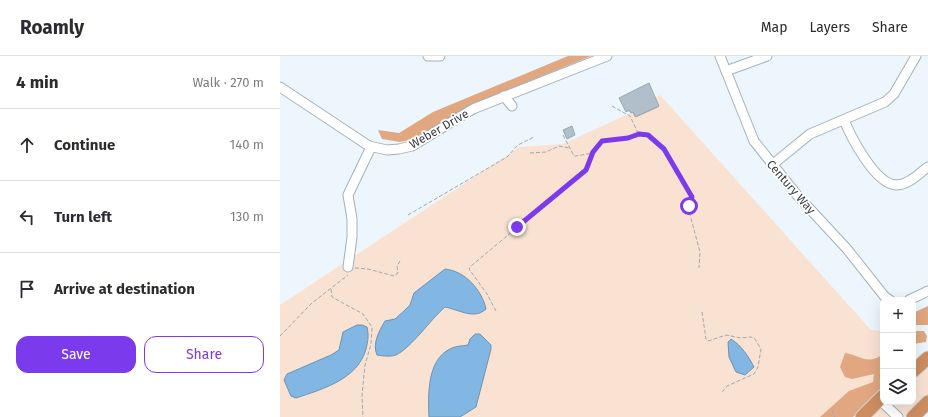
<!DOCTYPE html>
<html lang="en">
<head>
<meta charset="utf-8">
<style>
  :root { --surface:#fff; --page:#f7f7f7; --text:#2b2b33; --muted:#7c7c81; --line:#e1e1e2; --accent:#7c3aed }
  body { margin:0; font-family:"Fira Sans",sans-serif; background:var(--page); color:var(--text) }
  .controls { position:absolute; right:12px; bottom:12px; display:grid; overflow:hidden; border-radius:8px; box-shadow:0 4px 16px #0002 }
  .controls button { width:36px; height:36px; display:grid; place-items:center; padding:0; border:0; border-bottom:1px solid var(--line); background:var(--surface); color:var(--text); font:20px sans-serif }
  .stop { position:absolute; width:12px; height:12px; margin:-9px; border:3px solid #7c3aed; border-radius:50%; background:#fff }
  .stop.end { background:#7c3aed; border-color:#fff; box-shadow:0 1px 4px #0008 }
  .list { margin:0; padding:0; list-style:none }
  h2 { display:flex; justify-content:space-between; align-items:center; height:52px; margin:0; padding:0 16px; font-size:17px }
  h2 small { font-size:13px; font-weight:400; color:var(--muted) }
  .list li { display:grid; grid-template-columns:26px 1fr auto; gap:12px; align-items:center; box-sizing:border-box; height:72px; padding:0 16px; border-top:1px solid var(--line) }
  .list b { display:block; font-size:15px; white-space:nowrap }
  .list em { font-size:13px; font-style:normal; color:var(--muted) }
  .actions { display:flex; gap:8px; padding:12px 16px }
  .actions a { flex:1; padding:9px 0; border:1px solid var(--accent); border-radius:12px; text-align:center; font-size:14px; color:var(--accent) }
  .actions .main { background:var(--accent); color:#fff }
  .icon { flex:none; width:22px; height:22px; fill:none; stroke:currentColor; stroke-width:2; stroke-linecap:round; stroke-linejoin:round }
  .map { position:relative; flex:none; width:648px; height:361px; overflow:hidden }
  header { display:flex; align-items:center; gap:24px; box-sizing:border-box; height:56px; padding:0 20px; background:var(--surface); border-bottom:1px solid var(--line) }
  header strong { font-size:19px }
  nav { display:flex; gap:22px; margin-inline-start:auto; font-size:14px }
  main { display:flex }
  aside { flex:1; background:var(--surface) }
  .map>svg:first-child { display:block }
  .green { fill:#f9e2d2 }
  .forest { fill:#e0a780 }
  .water { fill:#82b7e4; stroke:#6c93b3 }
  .shadow { fill:#0003 }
  .building { fill:#b1bfcb; stroke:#9aa7b3 }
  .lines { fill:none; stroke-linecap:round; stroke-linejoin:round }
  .minor-casing { stroke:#a3b1bc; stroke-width:11 }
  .highway-casing { stroke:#d3d5d5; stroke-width:15 }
  .path { stroke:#a0a8ad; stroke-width:1; stroke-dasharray:4 2; stroke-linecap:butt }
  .minor { stroke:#fff; stroke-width:9 }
  .highway { stroke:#cc8d61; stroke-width:13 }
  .route { stroke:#7c3aed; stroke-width:5 }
  .labels { text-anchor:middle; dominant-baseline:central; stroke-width:3.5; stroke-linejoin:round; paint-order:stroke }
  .street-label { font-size:12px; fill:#383e42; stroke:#fff }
</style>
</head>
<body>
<header>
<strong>Roamly</strong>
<nav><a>Map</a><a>Layers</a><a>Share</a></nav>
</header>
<main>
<aside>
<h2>4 min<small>Walk · 270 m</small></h2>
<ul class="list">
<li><svg class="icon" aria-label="ahead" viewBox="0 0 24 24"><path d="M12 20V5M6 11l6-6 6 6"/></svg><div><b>Continue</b></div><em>140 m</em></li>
<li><svg class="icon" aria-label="left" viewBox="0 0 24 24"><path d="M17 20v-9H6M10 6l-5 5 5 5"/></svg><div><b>Turn left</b></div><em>130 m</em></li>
<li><svg class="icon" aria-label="arrive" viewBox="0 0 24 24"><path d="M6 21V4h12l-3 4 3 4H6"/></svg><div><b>Arrive at destination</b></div></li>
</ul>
<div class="actions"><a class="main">Save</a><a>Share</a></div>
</aside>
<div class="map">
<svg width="648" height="361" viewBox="0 0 648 361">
  <rect width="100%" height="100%" fill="#edf6fd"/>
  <!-- green -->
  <g class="green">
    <path d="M380,39l211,235 12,1v43l-51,43h-552v-112l240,-158 43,-3 65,-30z"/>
    <path d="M648,310v29l-24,22h-33l15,-15h27v-23z"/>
  </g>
  <!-- forest -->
  <g class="forest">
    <path d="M288,0h23l-120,49 -56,34 -15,3 -18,-3 -4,-9 21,3 34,-21z"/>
    <path d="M648,250v19h-15v-12z"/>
    <path d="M633,275h11l3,5 -1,6 -13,2z"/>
    <path d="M565,297c15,2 23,13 38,1v34l-30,29h-33l29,-26 24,-9 1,-8 -22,5 -7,-2 -5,-10z"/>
  </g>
  <!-- water -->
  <g class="water">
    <path d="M165,213c20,2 37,21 41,40 -12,11 -26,1 -41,-2 -15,13 -33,40 -49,48 -6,2 -13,1 -19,0 -5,-11 2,-24 8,-34l10,-2 9,-8 6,-6 4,-12z"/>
    <path d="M77,269h5l5,2c2,8 1,14 -1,22 -8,30 -43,40 -70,49l-5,-2 -7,-16 3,-6 44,-19 8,-5 4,-18z"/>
    <path d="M195,278h5l11,11v4l-15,58 -16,10h-31c-1,-22 -2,-57 21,-68 5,-3 12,-3 18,-4l2,-6z"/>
    <path d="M451,283c10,6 18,18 23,28l-9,8 -9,-3 -7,-15 -1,-15z"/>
  </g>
  <!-- shadow -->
  <path class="shadow" d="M369,29l10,22 -22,10 -6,-6 -4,1z"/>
  <!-- building -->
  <g class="building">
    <path d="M369,27l10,23 -24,11 -2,-5 -2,1 -2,-3 -3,2 -7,-14z"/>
    <path d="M292,70l3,9 -8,4 -4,-9z"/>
  </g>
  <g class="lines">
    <!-- minor casing -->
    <g class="minor-casing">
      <g id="minor">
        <path d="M148,0h12"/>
        <path d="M440,0l34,85 43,54 50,54 38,48 5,3"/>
        <path d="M446,15l41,-15"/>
        <path d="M0,31l89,59 18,4 12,-1 13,-3 61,-37 134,-53"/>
        <path d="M224,40l8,10"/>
        <path d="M564,64c7,17 31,64 52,65 13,0 23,-12 32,-18"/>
        <path d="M492,109l38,-31 75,-32 9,-8 22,-38"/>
        <path d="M68,211l4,-30v-18l-4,-24 23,-48"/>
        <path d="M629,244l19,-9"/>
        <path d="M600,344l18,17"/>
      </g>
    </g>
    <!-- highway casing -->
    <g class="highway-casing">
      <g id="highway">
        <path d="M633,315l15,-13"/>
        <path d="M582,361l21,-21"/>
        <path d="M633,361l15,-15"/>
      </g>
    </g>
    <!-- path -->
    <g class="path">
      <path d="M332,50l18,10 8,17"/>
      <path d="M283,79l11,21h2l17,-3 9,-12c8,-1 17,-2 25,-3 4,-1 9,-5 14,-5 21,2 41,47 51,64l-3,14 11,41 -1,16"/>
      <path d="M250,97l16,-1 13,-6 10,2"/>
      <path d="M128,159l99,-58 11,-12 16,-8"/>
      <path d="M75,212l13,1 26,7 4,-3 -1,-7 3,-5"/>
      <path d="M51,233l1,8 31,17 9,13 -1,17 -6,21 -3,30 1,22"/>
      <path d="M216,255l-9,-17 -18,-25 2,-3 115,-96 3,-5 4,-12"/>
      <path d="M422,256l4,27 2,2 18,-6 15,3 10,-1 4,2 6,10 -3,18 -4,7 -27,12 -5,6"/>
      <path d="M0,280l32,-33 36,-28"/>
      <path d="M552,354l3,7"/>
    </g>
    <!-- minor -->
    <use href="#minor" class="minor"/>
    <!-- highway -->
    <use href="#highway" class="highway"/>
  </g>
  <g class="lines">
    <!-- route -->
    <path class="route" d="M237,171l69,-57 7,-18 9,-11 26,-3 11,-4 9,1 16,14 28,48 -3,9"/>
  </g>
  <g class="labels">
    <!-- street labels -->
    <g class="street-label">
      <text transform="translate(159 73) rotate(-30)">Weber Drive</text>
      <text transform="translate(511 131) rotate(49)">Century Way</text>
    </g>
  </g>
</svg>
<div class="controls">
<button>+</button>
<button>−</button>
<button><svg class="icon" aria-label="layers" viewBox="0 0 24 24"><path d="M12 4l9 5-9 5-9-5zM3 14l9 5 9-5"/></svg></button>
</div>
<div class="stop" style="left:409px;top:150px"></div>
<div class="stop end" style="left:237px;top:171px"></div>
</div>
</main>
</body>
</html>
